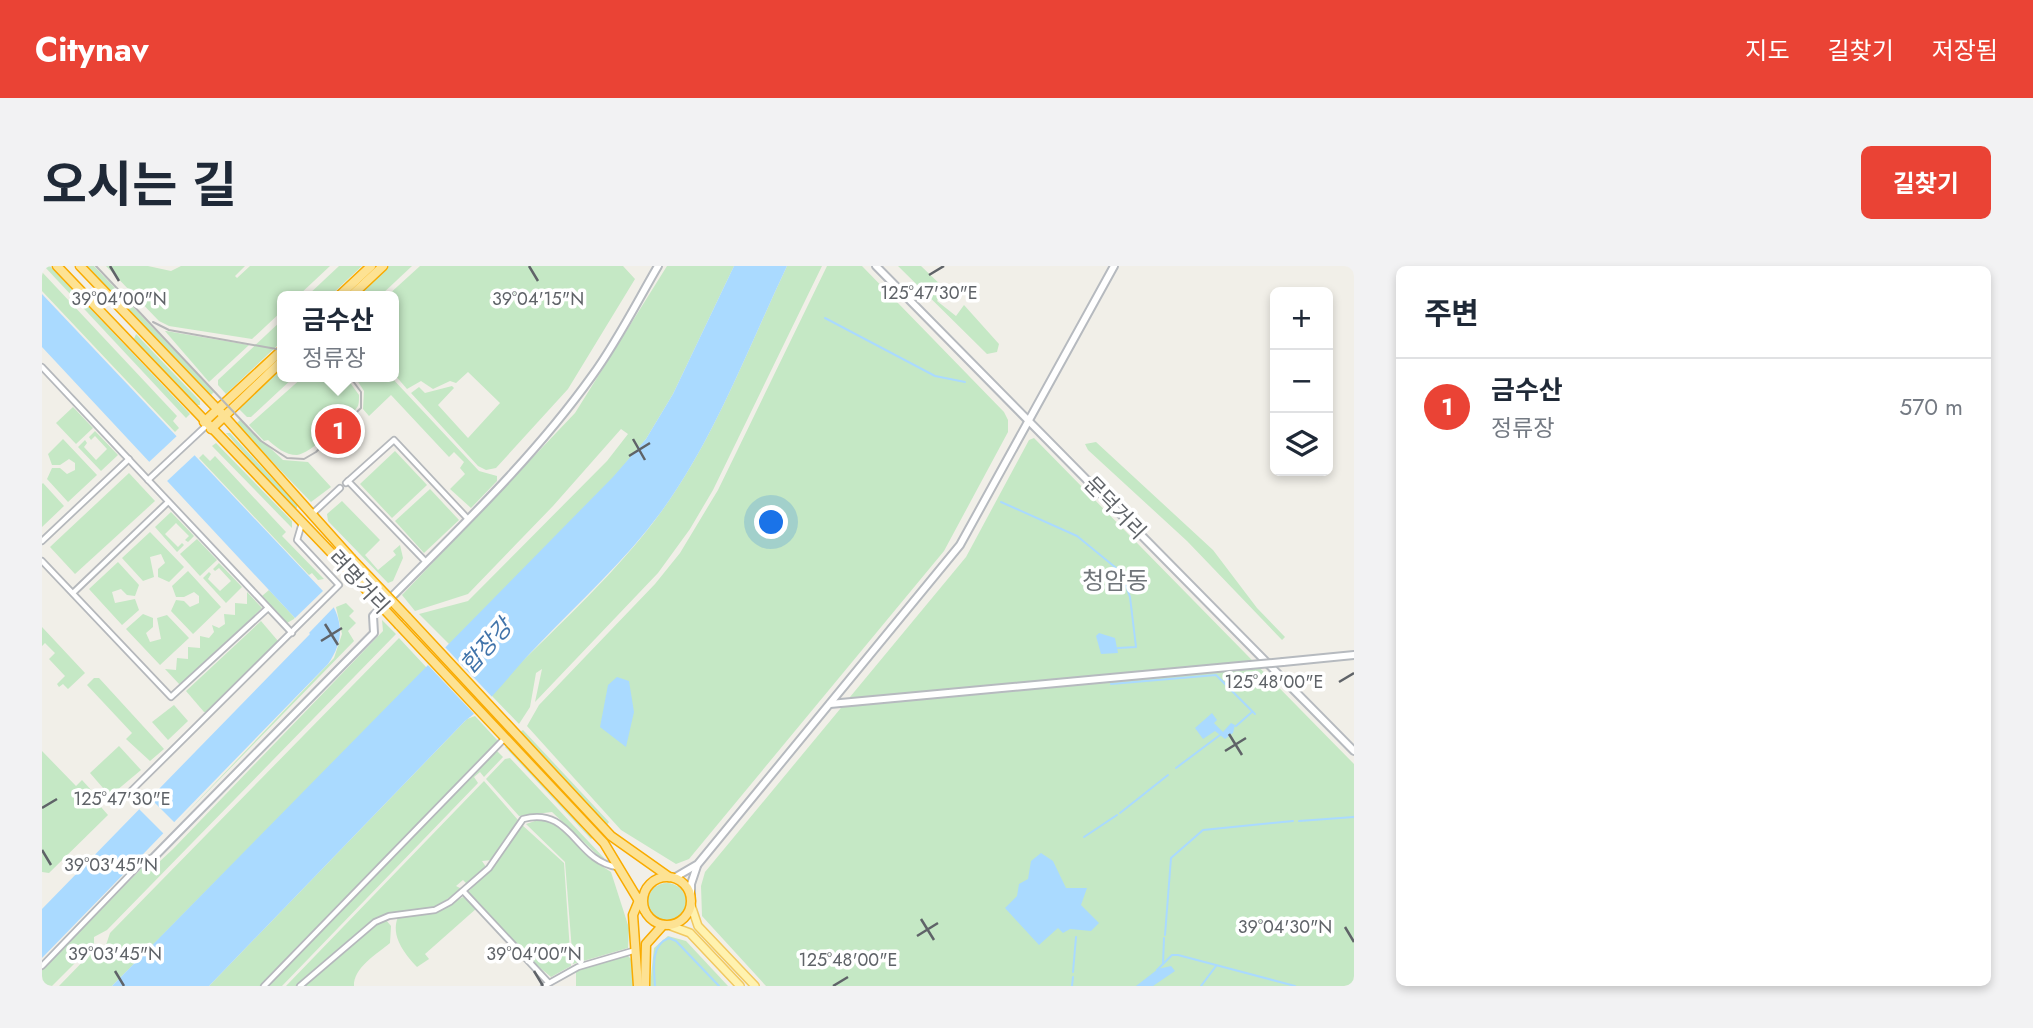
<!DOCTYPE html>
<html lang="ko">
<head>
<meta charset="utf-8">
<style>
  :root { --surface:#fff; --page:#f2f2f3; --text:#1f2937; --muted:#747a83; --line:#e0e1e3; --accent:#ea4335 }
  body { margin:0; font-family:Jost,"Noto Sans KR",sans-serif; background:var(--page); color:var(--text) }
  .controls { position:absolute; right:21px; top:21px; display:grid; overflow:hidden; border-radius:10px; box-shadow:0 4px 10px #0003 }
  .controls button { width:63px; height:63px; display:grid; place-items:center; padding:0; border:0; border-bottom:2px solid var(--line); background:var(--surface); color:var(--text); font:35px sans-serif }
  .you { position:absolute; left:730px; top:257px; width:24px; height:24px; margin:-18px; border:5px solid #fff; border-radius:50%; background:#1a73e8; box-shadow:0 0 0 10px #1a73e833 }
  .badge { display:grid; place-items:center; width:46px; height:46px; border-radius:50%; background:var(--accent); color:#fff; font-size:23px; font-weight:700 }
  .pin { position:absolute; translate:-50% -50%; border:4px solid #fff; box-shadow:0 2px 7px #0006 }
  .popup { position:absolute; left:235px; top:25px; width:122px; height:91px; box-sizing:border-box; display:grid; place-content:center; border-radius:10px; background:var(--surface); filter:drop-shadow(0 2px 5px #0005); font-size:23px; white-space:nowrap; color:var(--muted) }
  .popup b { font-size:26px; color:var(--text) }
  .popup::after { content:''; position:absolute; left:50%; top:100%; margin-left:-14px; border:14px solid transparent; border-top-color:var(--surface) }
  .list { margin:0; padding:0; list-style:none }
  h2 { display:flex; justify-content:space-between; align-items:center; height:91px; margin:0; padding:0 28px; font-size:30px }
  h2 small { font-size:23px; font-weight:400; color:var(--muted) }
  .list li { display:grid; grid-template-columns:46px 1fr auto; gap:21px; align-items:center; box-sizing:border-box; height:98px; padding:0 28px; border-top:2px solid var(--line) }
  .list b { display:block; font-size:26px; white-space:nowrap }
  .list p { margin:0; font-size:23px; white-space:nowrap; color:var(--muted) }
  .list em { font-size:23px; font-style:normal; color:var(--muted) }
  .icon { flex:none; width:38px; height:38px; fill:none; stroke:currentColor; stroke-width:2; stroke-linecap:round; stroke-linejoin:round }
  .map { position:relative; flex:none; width:1312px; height:720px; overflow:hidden; border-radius:10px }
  header { display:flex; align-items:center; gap:42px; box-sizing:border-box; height:98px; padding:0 35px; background:var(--accent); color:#fff }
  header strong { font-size:33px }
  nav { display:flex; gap:38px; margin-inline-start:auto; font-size:24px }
  .intro { display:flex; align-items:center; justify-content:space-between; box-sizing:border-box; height:168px; padding:0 42px }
  h1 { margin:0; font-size:49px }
  .button { padding:18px 32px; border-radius:10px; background:var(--accent); color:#fff; font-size:24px; font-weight:700 }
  main { display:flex; gap:42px; padding:0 42px }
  aside { flex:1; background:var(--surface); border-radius:10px; box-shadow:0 4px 10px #0003 }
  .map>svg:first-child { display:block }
  .green { fill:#c5e8c5 }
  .water { fill:#aadaff }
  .pier { fill:#f1efe8 }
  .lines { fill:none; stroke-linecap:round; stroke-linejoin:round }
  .stream { stroke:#aadaff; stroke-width:2 }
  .street-casing { stroke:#b5b8bc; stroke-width:8 }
  .secondary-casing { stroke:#b6babf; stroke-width:10 }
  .primary-casing { stroke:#f2c960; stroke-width:10 }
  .highway-casing { stroke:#f9ab00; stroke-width:11 }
  .street { stroke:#fff; stroke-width:4.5 }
  .secondary { stroke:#fff; stroke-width:6 }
  .primary { stroke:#fff2af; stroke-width:7 }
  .highway { stroke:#fde293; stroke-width:8 }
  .tram { stroke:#b6b7b8; stroke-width:2 }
  .secondary-bridge-casing { stroke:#b6babf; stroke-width:10; stroke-linecap:butt }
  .highway-bridge-casing { stroke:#f9ab00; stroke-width:11; stroke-linecap:butt }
  .secondary-bridge { stroke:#fff; stroke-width:6 }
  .highway-bridge { stroke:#fde293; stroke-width:8 }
  .ticks { fill:none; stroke:#5f6368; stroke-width:2.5 }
  .labels { text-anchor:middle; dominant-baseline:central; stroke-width:7; stroke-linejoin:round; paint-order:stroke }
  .street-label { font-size:21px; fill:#5f6368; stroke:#fff }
  .water-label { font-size:23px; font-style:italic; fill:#4174aa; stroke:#fff }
  .quarter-label { font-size:24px; fill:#70757a; stroke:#fff }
  .ticks-label { font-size:18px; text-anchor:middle; fill:#5f6368; stroke:#fff; stroke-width:7; stroke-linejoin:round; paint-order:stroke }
</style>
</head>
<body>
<header>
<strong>Citynav</strong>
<nav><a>지도</a><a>길찾기</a><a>저장됨</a></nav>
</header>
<div class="intro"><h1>오시는 길</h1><a class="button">길찾기</a></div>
<main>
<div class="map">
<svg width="1312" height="720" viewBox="0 0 1312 720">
  <rect width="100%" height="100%" fill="#f1efe8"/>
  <!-- green -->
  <g class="green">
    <path d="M2,0h6l140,148 -4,4z"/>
    <path d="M45,0h7l120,126 -4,4z"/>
    <path d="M64,0h42l23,5 10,-5h64l-10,10 2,2 13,-12h80l-32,30h-16v15l-30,28 -83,-13 -10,-5z"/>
    <path d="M297,0h23l-32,30h-23z"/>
    <path d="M347,0h23l-32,30h-23z"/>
    <path d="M378,0h203l12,13 -67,110 -72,79 -10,2 -8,-4 -67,-73 8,-6 6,6 27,-7 2,2 -16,17 30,33 32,-35 -32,-31 -12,11 -6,-2 -17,8 -12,-8 -14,8 -13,-15v-78h-7z"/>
    <path d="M625,0h67l-61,128 -27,45 -33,39 -163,167 -31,-31 49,-13 139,-140 21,-27 -7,-5 -68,77 -85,88 -53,17 -13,-16 173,-182z"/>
    <path d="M745,0h35l-109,224 -23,39 -32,44 -123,129 7,-33 -6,4 -6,34 -11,17 -27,-28 1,-5c56,-58 120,-113 168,-179 54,-74 87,-164 126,-246z"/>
    <path d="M785,0h35l142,146 4,8v12l-64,119 -255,308 -13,5 -55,-34 -94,-104 12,-21 116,-121 25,-31 38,-63z"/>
    <path d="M856,0h23l24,23 -8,12 19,15 8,-11 35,39 -2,8 -10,2z"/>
    <path d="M0,6l135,144 -4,5 6,7 -4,4 -133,-141z"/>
    <path d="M240,54v21l-56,53 -8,-9v-5z"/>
    <path d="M123,65h1l83,14 -40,37z"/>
    <path d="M94,68l64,67v4h-4l-62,-66z"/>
    <path d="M240,101v10h12l-43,40h-4l-9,-9z"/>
    <path d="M261,111h43l13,18c0,4 0,8 -1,11 -6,11 -50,49 -61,49 -12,0 -21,-8 -29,-15l-4,1 -15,-16z"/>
    <path d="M313,111h36l88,94 18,5v5l-26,27 -21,-19 15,-15 -5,-6 4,-6 -10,-10 -5,5 -58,-62 -22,21 -6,-7 1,-18z"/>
    <path d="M31,141l20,21 -17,16 -20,-21z"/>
    <path d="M198,154l43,40 25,2 23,25 -20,15 -75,-78z"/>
    <path d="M53,165l23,24 -17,16 -23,-24 7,-7 2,3 -3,4 12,13 11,-11 -12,-13 -4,4 -2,-3z"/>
    <path d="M184,167h4l67,72v3h-4z"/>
    <path d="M992,172l320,326v222h-588l-64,-70 -1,-30 4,-14 261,-315 63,-117z"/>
    <path d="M21,173l34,36 -29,27 -21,-23 5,-11h8l7,6 8,-4v-7l-6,-4 -9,6h-8l-4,-11z"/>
    <path d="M1054,176l117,108 44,58 28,29 -3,3 -95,-99 -99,-91 -3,-6z"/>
    <path d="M174,177l76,78v7l-80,-82z"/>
    <path d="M353,185l32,34 -35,33 -32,-34z"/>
    <path d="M161,188l7,7 5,-5 71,76 -4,4 42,43 -6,1 -6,-7 -3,2 -110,-117z"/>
    <path d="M87,207l26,28 -80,73 -25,-27z"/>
    <path d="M1,217l21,23 -22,21v-43z"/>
    <path d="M388,223l29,31 -35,33 -29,-32z"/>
    <path d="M300,235l38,39 -15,15 13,15 18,-15 -3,-4 7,-6 3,13 -10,23 -5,2 -60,-62 -1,-7z"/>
    <path d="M129,246l23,24 -6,6 -3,-2 4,-4 -13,-13 -11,11 13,13 4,-4 2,2 -7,7 -22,-25z"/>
    <path d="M108,266l34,35 -15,15 -11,-5v-8l7,-6 -4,-9 -11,3 4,20 -11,4 -21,-23z"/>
    <path d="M155,273l20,21 -17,16 -20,-22z"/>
    <path d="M76,296l21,23 -4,11 -8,-1 -6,-6 -9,3 3,11 20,-4 4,11 -17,15 -33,-36z"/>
    <path d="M177,297l23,24 -16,16 -23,-25 6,-6 2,2 -3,5 12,12 11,-10 -12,-13 -4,3 -2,-2z"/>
    <path d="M146,305l33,36 -28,27 -22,-23 5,-11 8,1 6,6 9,-4v-7l-5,-4 -10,5h-8l-4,-11z"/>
    <path d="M227,324l26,28 -1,1 -7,4 -25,-27z"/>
    <path d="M205,326l15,16 -82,77 -15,-16 11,1 1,-12 11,1v-12l12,1v-12l9,2 5,-6 -2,-7 7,3 6,-4 -1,-10 11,1v-12l12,1z"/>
    <path d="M304,337l8,8 -5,5 7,7 -8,8 6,10 -178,183 158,-166 8,-24 -6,-27z"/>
    <path d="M101,348l10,4v9l-7,6 4,9 11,-3 -4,-21 10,-3 22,23 -29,27 -34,-36z"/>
    <path d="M340,354l14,14 -289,296 -13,7v7l-42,42h-10v-16l104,-106 12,-1 15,-14 210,-218z"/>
    <path d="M219,355l17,20 -69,71h-5l-18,-21z"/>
    <path d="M0,361l43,46 -17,16 -5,-5 -4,3 -2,-3 8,-8 -16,-17 6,-6 -10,-10 -3,3z"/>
    <path d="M357,372l28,30 -315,318h-53l36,-37 11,-4 4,-12z"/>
    <path d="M52,412h5l65,71 -14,12 -24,-22 6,-6 -45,-48z"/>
    <path d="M132,439l14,16 -20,19 -16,-18z"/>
    <path d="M433,450l23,25 -236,245h-53l258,-267z"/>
    <path d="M481,464l86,92 -2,3 -87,-93z"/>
    <path d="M466,478l86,93 -3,2 -86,-92z"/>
    <path d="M77,480l22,24 -31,26 -20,-23z"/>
    <path d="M453,483l8,8 -19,20 -4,-5 -6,5 4,6 -196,203h-16z"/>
    <path d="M0,485l34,35 6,-6 21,23 -2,4 7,8 -59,58 -7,-1z"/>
    <path d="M468,492l94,100 1,4 -53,-50 -33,4 -33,-37 19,-20z"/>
    <path d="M442,515l34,39 -26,40 -10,1 4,6 -18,18 -5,-5 -7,6 6,3 -28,19 -57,9 -81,69h-10z"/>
    <path d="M499,553l14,4 39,38 17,11 18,56 -1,20 -55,16 -8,-102 -39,-38z"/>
    <path d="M479,558l43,39 7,103 -20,11 -25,-21 -58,-64 23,-24z"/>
    <circle cx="625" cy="636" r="19"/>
    <path d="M421,631l8,3 6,8 -52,46 4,5 -12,8c-12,-13 -27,-31 -19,-50l38,-5z"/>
    <path d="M344,654l5,6 -1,17c-12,10 -37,25 -36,43h-51l73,-63z"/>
    <path d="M626,670l18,5 42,45h-78l4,-38z"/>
    <path d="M585,689l5,5 1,26h-57v-16z"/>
  </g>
  <!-- water -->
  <g class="water">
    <path d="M692,0h53c-39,82 -72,172 -126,246 -36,49 -82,90 -123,133 -25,25 -46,56 -73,76l-256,265h-97l501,-509 33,-38 27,-45z"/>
    <path d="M0,28l281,297c19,24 24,46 5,73l-286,294v-49l268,-275 -268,-287z"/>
    <path d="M1057,367l16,5 3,15 -17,1 -5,-18z"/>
    <path d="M575,411l12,4 5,31 -8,35 -26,-20 8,-42z"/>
    <path d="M1170,447l5,7 -3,3 9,9 8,-9 4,2 -2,8 -8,6 -10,-8 -12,8 -8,-11z"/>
    <path d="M999,587l12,8 13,27h21l-6,17 18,18 -8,8 -21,-2 -7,4 -5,-5 -19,17 -34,-37 12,-12 2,-12 9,-5 3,-18z"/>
    <path d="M1129,700l4,5 -22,15h-17l22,-17z"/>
  </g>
  <!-- pier -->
  <g class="pier">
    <path d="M137,168l18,19 -31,29 -18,-19z"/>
    <path d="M282,324l13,14 -29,30 -14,-15z"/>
    <path d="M402,380l50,53 -16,19 -52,-55z"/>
    <path d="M106,530l28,28 -11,11 -28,-28z"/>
  </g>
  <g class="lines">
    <!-- stream -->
    <g class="stream">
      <path d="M783,52l110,58 30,6"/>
      <path d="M959,236l76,34 44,36 9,25 6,50 -18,1"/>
      <path d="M1069,418l105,-9 39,39"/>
      <path d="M1194,460l16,-14"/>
      <path d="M1134,502l44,-33"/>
      <path d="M1078,547l48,-38"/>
      <path d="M1257,555l55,-4"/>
      <path d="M1042,571l33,-22"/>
      <path d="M1123,669l6,-77 32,-28 90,-9"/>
      <path d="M1121,698l1,-26"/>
      <path d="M1115,704l15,-15h6l117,31"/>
      <path d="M1031,706l3,-35"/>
      <path d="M613,720c-1,-17 -5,-41 14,-48l7,3 43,45"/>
      <path d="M1030,720l1,-9"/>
      <path d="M1159,720l15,-20"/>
    </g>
    <!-- street casing -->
    <g class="street-casing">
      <g id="street">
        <path d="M0,101l250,266"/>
        <path d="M106,214l59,-55"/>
        <path d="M306,215l78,81"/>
        <path d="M304,217l48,-43 74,79"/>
        <path d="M270,248l28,-26"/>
        <path d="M0,275l87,-82"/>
        <path d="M0,295l129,136 97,-89"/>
        <path d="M31,327l95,-91"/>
        <path d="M89,525l208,-206 -42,-45 5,-17"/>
        <path d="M422,626l84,90"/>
        <path d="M0,700l102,-106 10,-3"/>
        <path d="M222,720l241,-248"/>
        <path d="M258,720l75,-64 14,-6 46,-6 15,-8 39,-34 34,-49c49,-13 52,42 94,48"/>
        <path d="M502,720l34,-19 58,-17"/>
      </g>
    </g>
    <!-- secondary casing -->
    <g class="secondary-casing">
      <g id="secondary">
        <path d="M834,0l478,485"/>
        <path d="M1241,396l71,-7"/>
        <path d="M788,438l420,-39"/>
        <path d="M112,591l220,-224 -1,-17c75,-77 156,-152 219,-240 25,-34 45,-74 66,-110"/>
        <path d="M632,612l24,-14 262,-319 154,-279"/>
        <path d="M649,632v-14l6,-18"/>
      </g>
    </g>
    <!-- primary casing -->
    <g class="primary-casing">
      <g id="primary">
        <path d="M649,639l7,21 57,60"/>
        <path d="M629,660l19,7 50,53"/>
      </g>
    </g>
    <!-- highway casing -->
    <g class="highway-casing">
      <g id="highway">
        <path d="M15,0l286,299"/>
        <path d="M38,0l144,150 127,142"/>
        <path d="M297,30l32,-30"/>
        <path d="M309,30l32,-30"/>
        <path d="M162,156l78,-72"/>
        <path d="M169,163l71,-68"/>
        <path d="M365,351l204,219 58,41"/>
        <path d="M357,359l205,218 41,68"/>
        <circle cx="625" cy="635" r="24"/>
        <path d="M596,720l-5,-71 7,-17"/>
        <path d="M603,720l1,-42 17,-19"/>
      </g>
    </g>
    <!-- street -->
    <use href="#street" class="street"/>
    <!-- secondary -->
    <use href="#secondary" class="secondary"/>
    <!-- primary -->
    <use href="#primary" class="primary"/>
    <!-- highway -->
    <use href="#highway" class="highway"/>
    <!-- tram -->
    <g class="tram">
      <path d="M54,0l165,175 26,17 17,1 12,-7 45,-44v-16l-11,-15"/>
      <path d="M111,56l16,8 113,20"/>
    </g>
    <!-- secondary-bridge casing -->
    <g class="secondary-bridge-casing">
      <path id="secondary-bridge" d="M1208,399l33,-3"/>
    </g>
    <!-- highway-bridge casing -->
    <g class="highway-bridge-casing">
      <g id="highway-bridge">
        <path d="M309,292l56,59"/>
        <path d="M301,299l56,60"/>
      </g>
    </g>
    <!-- secondary-bridge -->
    <use href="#secondary-bridge" class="secondary-bridge"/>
    <!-- highway-bridge -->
    <use href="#highway-bridge" class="highway-bridge"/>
  </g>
  <!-- ticks -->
  <path class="ticks" d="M68,0l9,15M487,0l9,15M887,9l15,-9M591,173l12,21M587,190l21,-13M283,358l13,21M279,375l21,-13M1297,416l15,-9M1187,468l13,21M1183,485l21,-13M0,542l15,-9M0,584l9,15M879,653l13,21M1303,661l9,15M875,670l21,-13M73,705l9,15M492,705l9,15M791,720l15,-9"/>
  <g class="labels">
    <!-- street labels -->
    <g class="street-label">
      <text transform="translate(1073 242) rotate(46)">문덕거리</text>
      <text transform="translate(317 316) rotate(47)">려명거리</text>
    </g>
    <!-- water labels -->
    <g class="water-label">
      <text transform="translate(444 380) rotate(-48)">합장강</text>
    </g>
    <!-- quarter labels -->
    <g class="quarter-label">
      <text x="1073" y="314">청암동</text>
    </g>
  </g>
  <g class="ticks-label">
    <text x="887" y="33">125°47'30"E</text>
    <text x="77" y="39">39°04'00"N</text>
    <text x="496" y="39">39°04'15"N</text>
    <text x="1232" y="422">125°48'00"E</text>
    <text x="80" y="539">125°47'30"E</text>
    <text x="69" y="605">39°03'45"N</text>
    <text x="1243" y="667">39°04'30"N</text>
    <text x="73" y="694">39°03'45"N</text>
    <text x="492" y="694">39°04'00"N</text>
    <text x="806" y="700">125°48'00"E</text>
  </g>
</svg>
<div class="controls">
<button>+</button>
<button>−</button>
<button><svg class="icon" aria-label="layers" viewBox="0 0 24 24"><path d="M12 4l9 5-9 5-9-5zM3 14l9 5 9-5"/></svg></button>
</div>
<div class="you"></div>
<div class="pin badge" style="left:296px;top:165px">1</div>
<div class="popup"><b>금수산</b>정류장</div>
</div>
<aside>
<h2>주변<small></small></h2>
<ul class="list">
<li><span class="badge">1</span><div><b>금수산</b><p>정류장</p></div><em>570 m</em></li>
</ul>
</aside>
</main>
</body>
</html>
